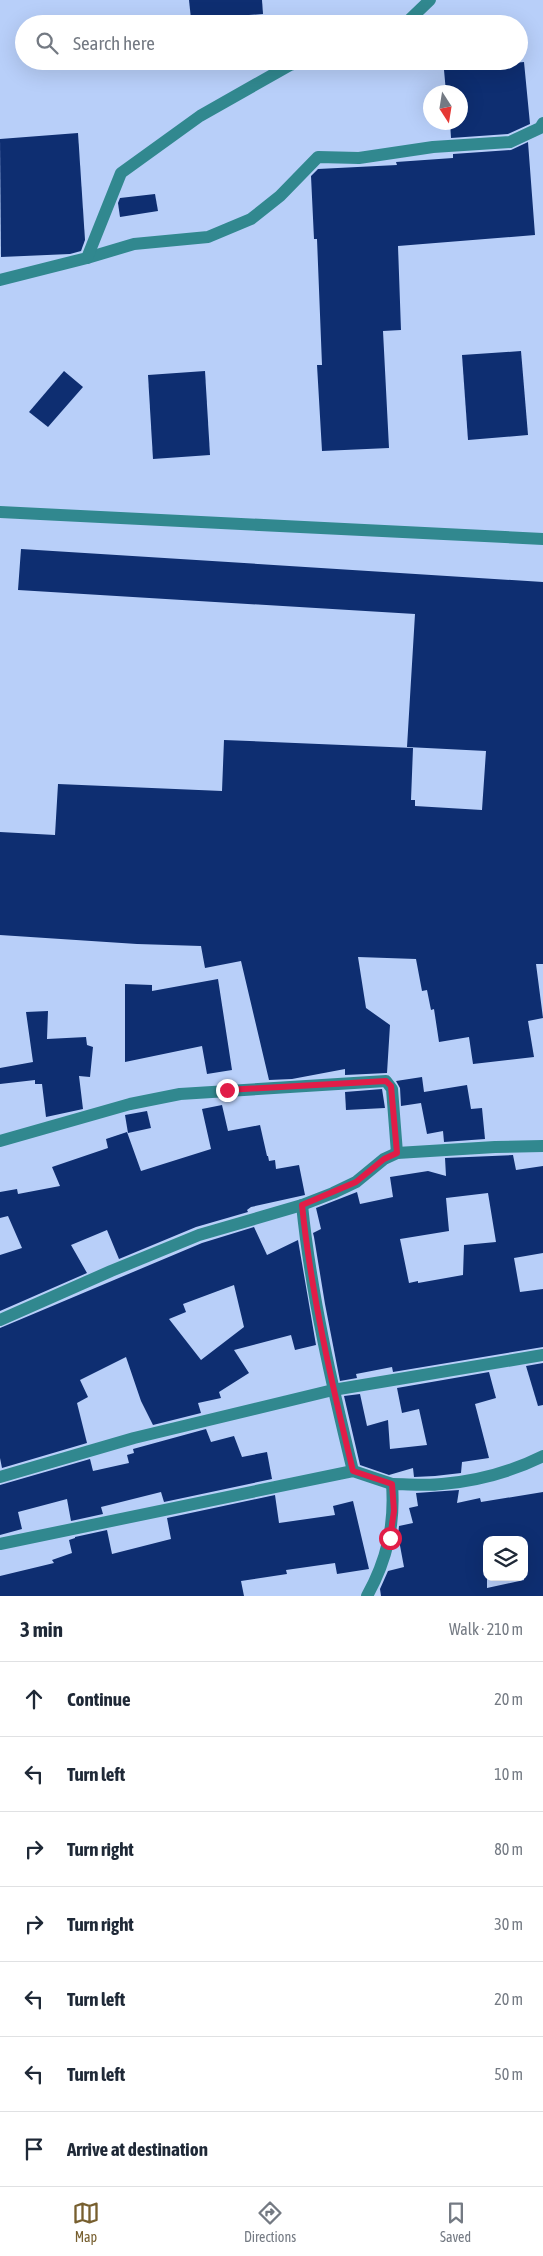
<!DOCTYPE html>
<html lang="en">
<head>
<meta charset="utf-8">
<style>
  :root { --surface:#fff; --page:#f6f6f7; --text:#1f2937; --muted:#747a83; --line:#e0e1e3; --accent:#775f2f }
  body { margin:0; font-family:"Asap Condensed",sans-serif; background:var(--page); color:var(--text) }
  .controls { position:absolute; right:15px; bottom:15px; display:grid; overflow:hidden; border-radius:10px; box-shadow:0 5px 20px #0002 }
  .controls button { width:45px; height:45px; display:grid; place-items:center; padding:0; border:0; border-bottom:1px solid var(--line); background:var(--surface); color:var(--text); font:25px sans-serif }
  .compass { position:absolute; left:423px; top:85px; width:45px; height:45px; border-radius:50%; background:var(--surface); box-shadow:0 5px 20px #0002; rotate:168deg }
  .stop { position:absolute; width:15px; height:15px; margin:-11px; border:4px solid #e11d48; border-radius:50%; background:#fff }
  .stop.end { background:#e11d48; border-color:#fff; box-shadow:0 1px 5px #0008 }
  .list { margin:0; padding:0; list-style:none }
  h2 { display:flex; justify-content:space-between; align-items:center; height:65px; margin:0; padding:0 20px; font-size:21px }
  h2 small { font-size:16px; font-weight:400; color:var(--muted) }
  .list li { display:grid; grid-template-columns:32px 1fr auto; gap:15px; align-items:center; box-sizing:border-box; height:75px; padding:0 20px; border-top:1px solid var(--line) }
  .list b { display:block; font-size:19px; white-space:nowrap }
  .list em { font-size:16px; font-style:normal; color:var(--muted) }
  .icon { flex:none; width:28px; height:28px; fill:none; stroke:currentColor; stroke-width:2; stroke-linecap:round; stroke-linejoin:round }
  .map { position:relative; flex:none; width:543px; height:1596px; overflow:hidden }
  .search { position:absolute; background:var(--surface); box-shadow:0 5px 20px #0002; left:15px; right:15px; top:15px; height:55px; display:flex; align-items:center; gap:12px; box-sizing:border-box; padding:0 18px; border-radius:28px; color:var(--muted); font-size:19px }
  .sheet { height:590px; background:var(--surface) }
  nav { display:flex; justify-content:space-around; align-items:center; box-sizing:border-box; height:70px; border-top:1px solid var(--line); background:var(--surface); font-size:14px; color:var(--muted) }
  nav a { display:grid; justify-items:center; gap:2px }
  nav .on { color:var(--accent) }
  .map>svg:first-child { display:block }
  .building { fill:#0e2e71; fill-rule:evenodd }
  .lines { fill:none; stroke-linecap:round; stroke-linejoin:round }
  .minor { stroke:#31888f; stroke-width:12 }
  .route { stroke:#e11d48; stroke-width:6 }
</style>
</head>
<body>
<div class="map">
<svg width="543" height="1596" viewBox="0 0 543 1596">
  <rect width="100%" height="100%" fill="#b8cff9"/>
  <!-- building -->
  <g class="building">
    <path d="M189,0h73l1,14 -72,5z"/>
    <path d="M524,62l6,62 -22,10 -57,4 -1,-16h10v-30h-14l-2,-22z"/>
    <path d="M78,133l7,107 -4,11 -11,3 -69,3 -1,-118z"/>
    <path d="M528,142l7,93 -137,11 3,84 -18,1 6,117 -67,3 -5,-86h5l-5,-126h-3l-3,-63 7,-7 79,-4 -1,-3 57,-4v-4l58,-4z"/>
    <path d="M155,194l3,17 -38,6 -2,-14 2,-5z"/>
    <path d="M521,351l7,84 -60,5 -6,-85z"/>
    <path d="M64,371l19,16 -35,40 -19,-15z"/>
    <path d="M205,371l5,84 -57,4 -5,-84z"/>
    <path d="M21,549l522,33v382h-7l7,54 -15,3 6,36 -61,7 -4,-27 -30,5 -5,-33 -3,1 -4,-20 -5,1 -6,-32 -58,-2 8,51 24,17 -3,48 -42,2v-6l-53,10 -23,1 -28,-119 -36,7 -4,-22 -64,-2 -137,-9v-103l55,3 3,-51 164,7 2,-51 189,8 -2,52h4v6l67,4 4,-59 -79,-4 8,-133 -397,-24z"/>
    <path d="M218,979l14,91 -25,4 -5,-28 -77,16v-78l27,1v6z"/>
    <path d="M48,1011l-1,28 39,-2 1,8 6,2 -3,30 -11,-1 4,33 -37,8 -4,-33h-7v-4l-35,4v-16l33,-6 -7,-50z"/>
    <path d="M422,1077l2,15 43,-7 4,24 11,-1 3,31 -41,3 -1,-11 -16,3 -6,-31 -20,3 -1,-18 -4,-7z"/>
    <path d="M382,1089l3,19 -39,2 -1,-18z"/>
    <path d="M222,1105l6,26 32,-6 7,31h1l1,5 6,-1 1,9 23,-4 6,30 -54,12 -4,3 1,2 -52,15 -77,32 -12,-29 -36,15 16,28 -87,38v-56l22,-7 -14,-32 -8,2v-26l17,-3 1,5 42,-8 -8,-19 56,-19 -2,-9 21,-7 14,39 70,-22 -9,-40z"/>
    <path d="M147,1111l4,17 -23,5 -3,-18z"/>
    <path d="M513,1155l3,15 27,-4v87l-29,5 6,34 23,-3v58l-150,25 -1,-5 -36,7 1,4 -17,3 -15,-77 -11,-67 -1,-4 8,-4 -5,-21 41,-16 3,12 33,-7 -3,-20 38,-6 18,5 -1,-18zM488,1193l8,49 -32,3 -1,30 -45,8v-2l-9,2 -9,-44 49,-8 -3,-33z"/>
    <path d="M254,1227l13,28 31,-15 18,105 -21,5 -4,-15 -57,15 15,23 -30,19 2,6 -23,5 3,10 -48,12 -12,-24 -15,-44 -46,23 8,17 -11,6 10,40 -85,25 -2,-10v-130l202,-85zM234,1285l10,42 -43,33 -32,-41 17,-7 -3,-8z"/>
    <path d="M543,1363v42l-5,1 -12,-40z"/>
    <path d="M489,1372l7,26 -21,6 14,54 -27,4 -1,11 -26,3 -21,1 -1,-9 -24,7 -29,-10 -16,-69 16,-2 7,32 21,-6 2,29 37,-4 -8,-36 -17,4 -5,-25z"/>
    <path d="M206,1429l5,13 23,-6 8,21 25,-5 5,27 -108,23 -3,-10 -60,15 2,7 -32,7 -4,-22 -49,13 4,17 -22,6v-50l90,-26 3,12 36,-8 -2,-8 7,-2 -1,-4z"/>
    <path d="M459,1490l-2,13 23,-5 1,4 62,-10v104h-162l-1,-7 8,-18 16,-4 -6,-32 1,-9 14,-3 -4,-15 9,-2 -2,-13zM487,1540h37v40l-37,8z"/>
    <path d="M275,1495l4,28 56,-8 -2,-9 20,-5 16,68 -32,5 -2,-11 -49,7 1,4 -46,7 3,15h-244v-20l54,-13 -2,-3 20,-7 -3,-13 6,-2v-1l32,-7 5,24 59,-15 -4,-21z"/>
  </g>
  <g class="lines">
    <!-- minor -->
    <g class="minor">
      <path d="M405,24l25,-24"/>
      <path d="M87,258l47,-14 74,-7 43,-18 29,-23 38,-39 41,1 74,-11 77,-5 30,-14 3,-5"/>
      <path d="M0,280l87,-22 34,-85 79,-57 90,-51 15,-4"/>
      <path d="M0,512l543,27"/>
      <path d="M0,1141l130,-37 50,-10 206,-13 6,8 5,64"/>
      <path d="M302,1205c9,89 30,180 51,266"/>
      <path d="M0,1320l111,-49 88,-36 103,-30 31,-12 23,-11 28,-23 13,-6 98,-6 48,-1"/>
      <path d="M0,1477l134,-39 199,-48 210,-35"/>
      <path d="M0,1544l353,-73 39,13"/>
      <path d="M367,1596c20,-36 28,-71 25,-112 16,0 34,2 50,0 34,-3 71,-13 101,-28"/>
    </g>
  </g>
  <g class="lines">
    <!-- route -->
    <path class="route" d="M227,1090l159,-9 5,5 6,67 -13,6 -28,23 -54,23c9,88 30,180 51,266l39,13 2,27 -4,27"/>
  </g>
</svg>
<div class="controls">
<button><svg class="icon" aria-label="layers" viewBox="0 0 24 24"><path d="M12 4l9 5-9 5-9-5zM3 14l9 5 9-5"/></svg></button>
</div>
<svg class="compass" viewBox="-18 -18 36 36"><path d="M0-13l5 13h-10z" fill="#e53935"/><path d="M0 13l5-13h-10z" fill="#747a83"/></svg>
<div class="stop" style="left:390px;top:1538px"></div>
<div class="stop end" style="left:227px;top:1090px"></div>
<div class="search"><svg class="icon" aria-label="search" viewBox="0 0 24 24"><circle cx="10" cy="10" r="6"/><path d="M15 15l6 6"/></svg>Search here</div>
</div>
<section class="sheet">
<h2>3 min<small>Walk · 210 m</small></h2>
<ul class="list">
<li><svg class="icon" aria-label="ahead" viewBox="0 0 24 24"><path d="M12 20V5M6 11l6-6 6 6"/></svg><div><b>Continue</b></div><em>20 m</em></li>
<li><svg class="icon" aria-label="left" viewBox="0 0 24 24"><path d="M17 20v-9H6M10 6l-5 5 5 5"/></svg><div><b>Turn left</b></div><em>10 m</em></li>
<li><svg class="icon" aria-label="right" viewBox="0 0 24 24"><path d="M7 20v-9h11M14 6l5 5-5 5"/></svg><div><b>Turn right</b></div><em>80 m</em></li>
<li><svg class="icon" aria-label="right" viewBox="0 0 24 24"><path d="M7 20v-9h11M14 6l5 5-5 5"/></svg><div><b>Turn right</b></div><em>30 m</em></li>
<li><svg class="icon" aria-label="left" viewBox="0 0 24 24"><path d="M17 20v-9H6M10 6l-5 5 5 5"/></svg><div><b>Turn left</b></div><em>20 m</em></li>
<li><svg class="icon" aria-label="left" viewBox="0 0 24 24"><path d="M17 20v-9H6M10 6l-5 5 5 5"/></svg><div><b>Turn left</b></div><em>50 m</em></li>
<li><svg class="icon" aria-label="arrive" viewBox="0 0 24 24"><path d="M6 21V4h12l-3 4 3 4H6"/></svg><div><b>Arrive at destination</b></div></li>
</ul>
</section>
<nav>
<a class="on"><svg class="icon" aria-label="map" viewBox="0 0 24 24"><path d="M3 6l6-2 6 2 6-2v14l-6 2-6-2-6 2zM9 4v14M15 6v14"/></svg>Map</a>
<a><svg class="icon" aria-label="directions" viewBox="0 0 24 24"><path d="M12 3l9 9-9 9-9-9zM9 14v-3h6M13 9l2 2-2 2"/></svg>Directions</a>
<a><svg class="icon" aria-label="saved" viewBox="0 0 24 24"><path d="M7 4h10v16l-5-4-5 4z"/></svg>Saved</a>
</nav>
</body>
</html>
